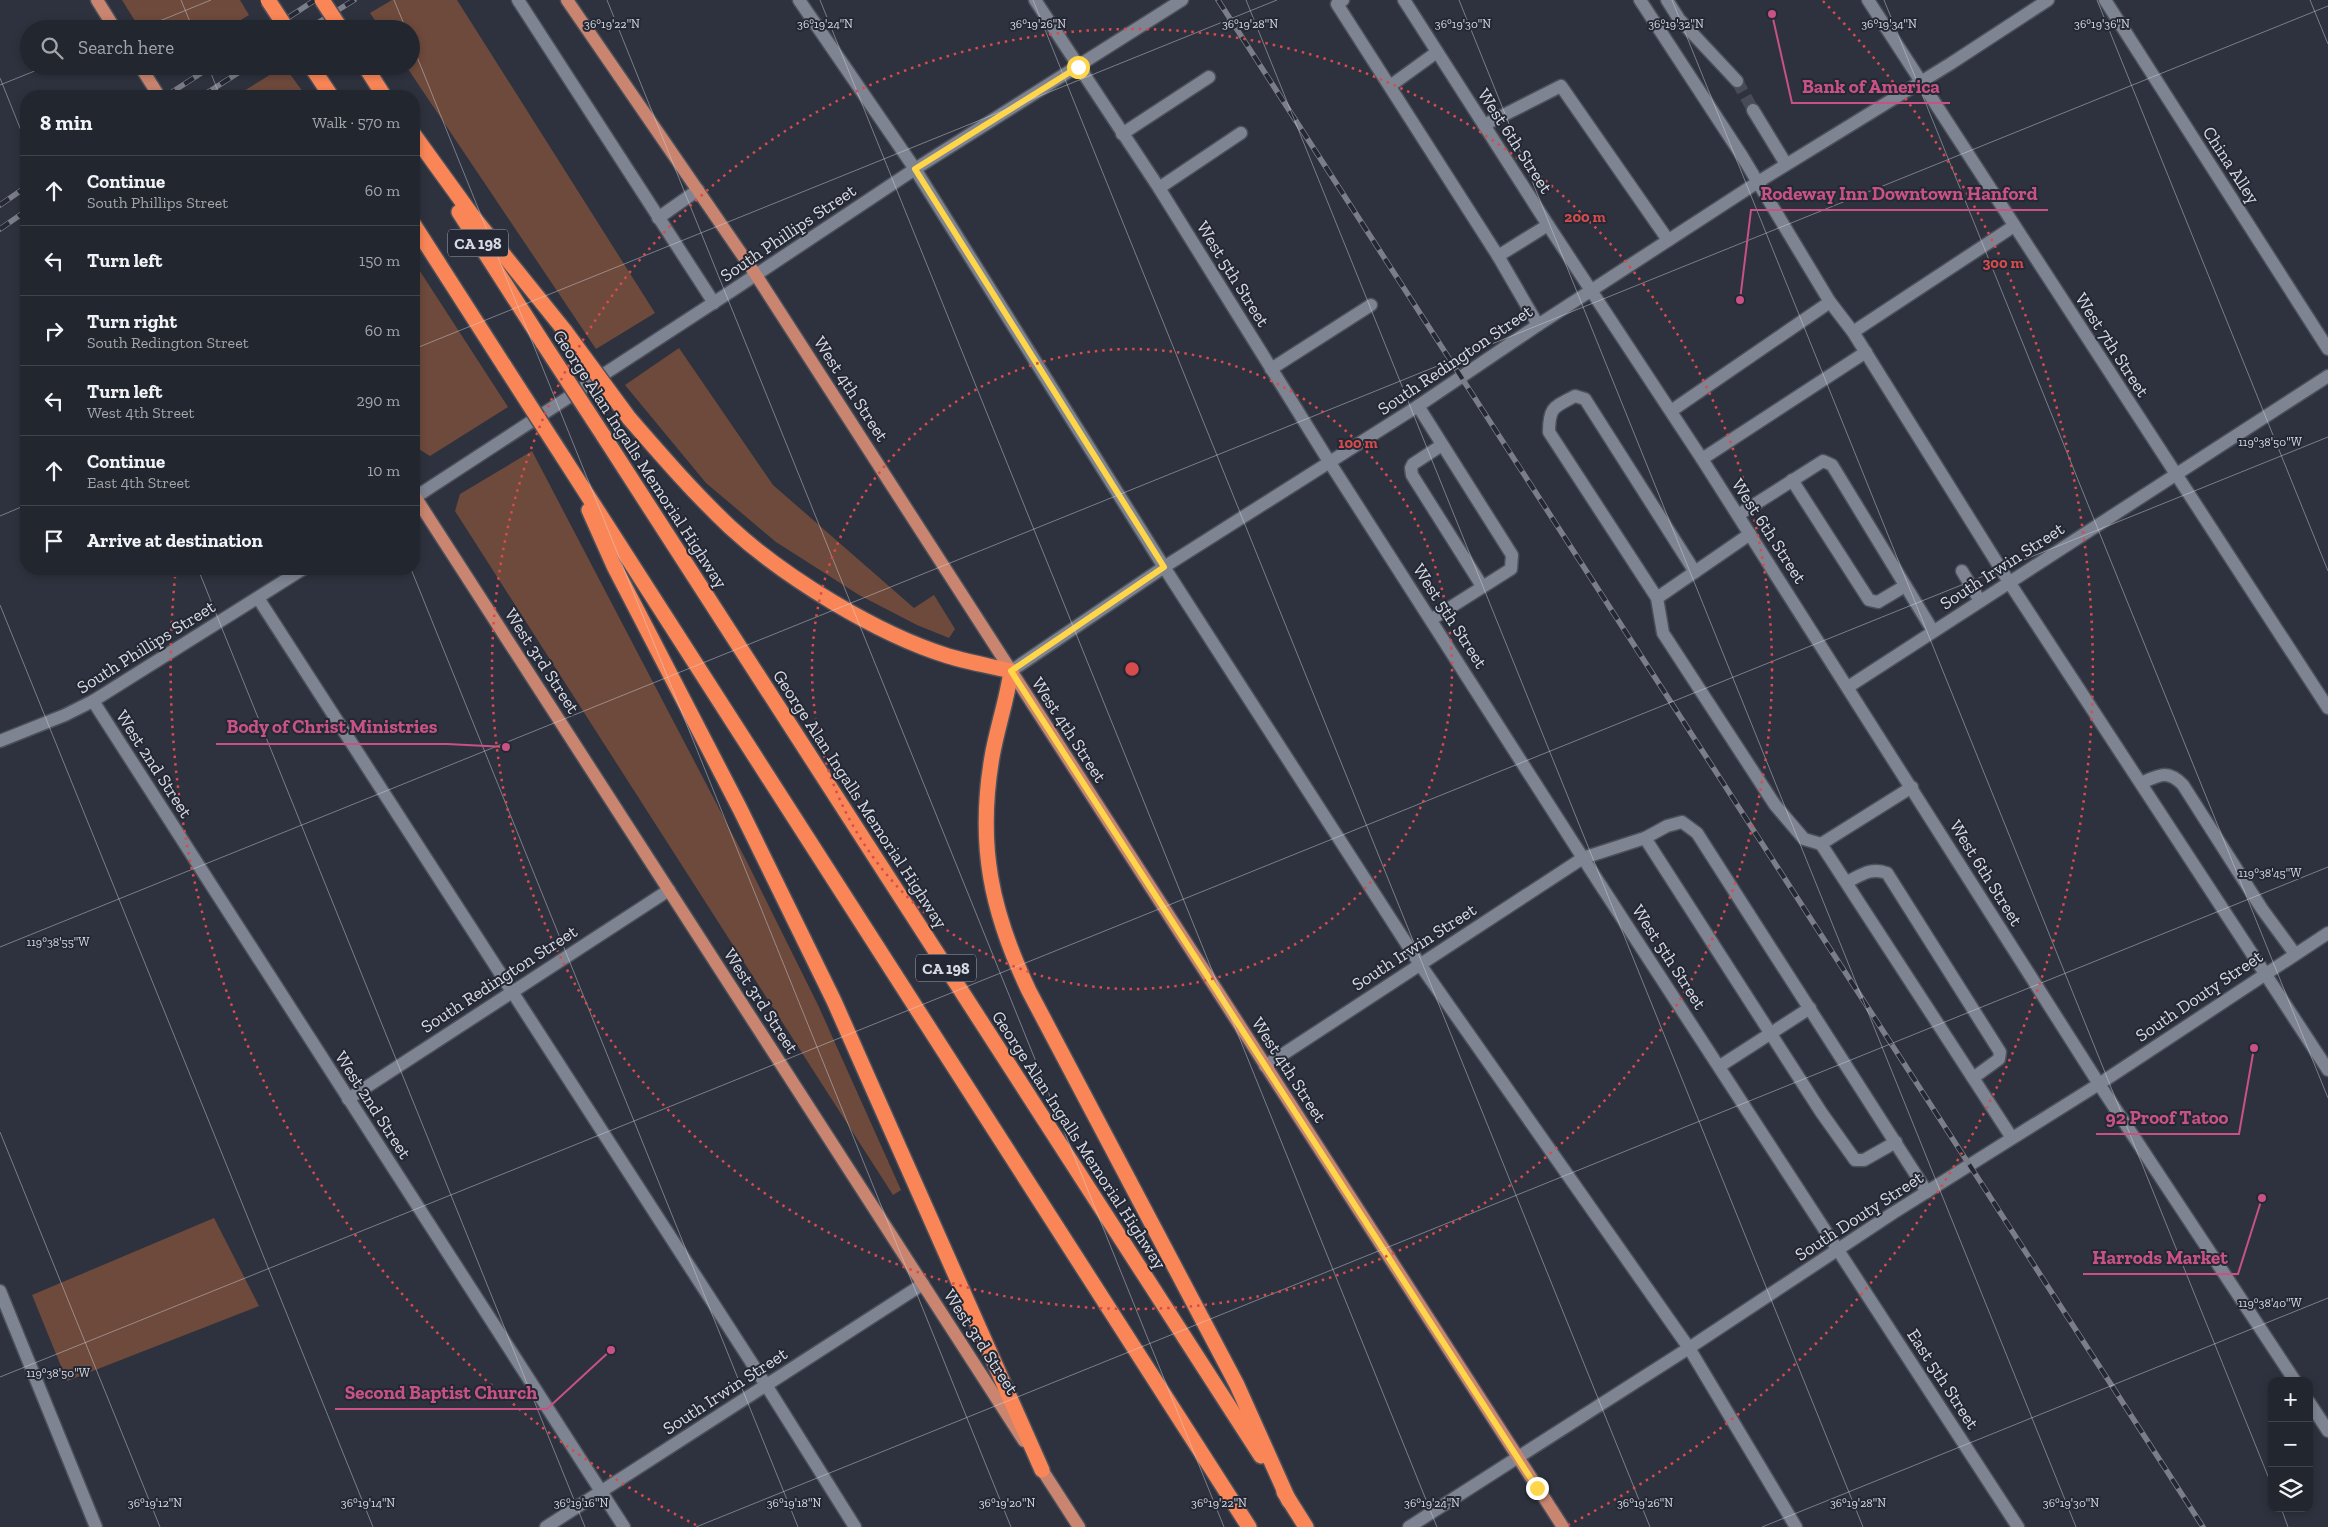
<!DOCTYPE html>
<html lang="en">
<head>
<meta charset="utf-8">
<style>
  :root { --surface:#22262e; --page:#2a2e36; --text:#f1f3f6; --muted:#a2a5aa; --line:#3f434a }
  body { margin:0; font-family:"Zilla Slab",serif; background:var(--page); color:var(--text) }
  .controls { position:absolute; right:15px; bottom:15px; display:grid; overflow:hidden; border-radius:10px; box-shadow:0 2px 8px #0003 }
  .controls button { width:45px; height:45px; display:grid; place-items:center; padding:0; border:0; border-bottom:1px solid var(--line); background:var(--surface); color:var(--text); font:25px sans-serif }
  .stop { position:absolute; width:15px; height:15px; margin:-11px; border:4px solid #ffd54a; border-radius:50%; background:#fff }
  .stop.end { background:#ffd54a; border-color:#fff; box-shadow:0 1px 5px #0008 }
  .list { margin:0; padding:0; list-style:none }
  h2 { display:flex; justify-content:space-between; align-items:center; height:65px; margin:0; padding:0 20px; font-size:21px }
  h2 small { font-size:16px; font-weight:400; color:var(--muted) }
  .list li { display:grid; grid-template-columns:32px 1fr auto; gap:15px; align-items:center; box-sizing:border-box; height:70px; padding:0 20px; border-top:1px solid var(--line) }
  .list b { display:block; font-size:19px; white-space:nowrap }
  .list p { margin:0; font-size:16px; white-space:nowrap; color:var(--muted) }
  .list em { font-size:16px; font-style:normal; color:var(--muted) }
  .icon { flex:none; width:28px; height:28px; fill:none; stroke:currentColor; stroke-width:2; stroke-linecap:round; stroke-linejoin:round }
  .map { position:relative; flex:none; width:2328px; height:1527px; overflow:hidden }
  .search { position:absolute; background:var(--surface); box-shadow:0 2px 8px #0003; left:20px; top:20px; width:400px; height:55px; display:flex; align-items:center; gap:12px; box-sizing:border-box; padding:0 18px; border-radius:28px; color:var(--muted); font-size:19px }
  .panel { position:absolute; background:var(--surface); box-shadow:0 2px 8px #0003; left:20px; top:90px; width:400px; height:485px; border-radius:20px }
  .map>svg:first-child { display:block }
  .green { fill:#6e4a3c }
  .lines { fill:none; stroke-linecap:round; stroke-linejoin:round }
  .minor-tunnel { stroke:#474b57; stroke-width:12; stroke-dasharray:12 6; stroke-linecap:butt }
  .minor-casing { stroke:#4c505a; stroke-width:15 }
  .major-casing { stroke:#4c505a; stroke-width:15 }
  .highway-casing { stroke:#4c505a; stroke-width:18 }
  .minor { stroke:#7f8492; stroke-width:12 }
  .major { stroke:#c9856f; stroke-width:12 }
  .highway { stroke:#fa8657; stroke-width:15 }
  .rail-casing { stroke:#7b7e88; stroke-width:5.5 }
  .rail { stroke:#242834; stroke-width:4; stroke-dasharray:11; stroke-linecap:butt }
  .highway-bridge-casing { stroke:#4c505a; stroke-width:18; stroke-linecap:butt }
  .highway-bridge { stroke:#fa8657; stroke-width:15 }
  .route { stroke:#ffd54a; stroke-width:6 }
  .ticks { fill:none; stroke:#d7dae2; stroke-width:1; stroke-opacity:0.45 }
  .ring { fill:none; stroke:#d64c4d; stroke-width:2.5; stroke-dasharray:2.5 5 }
  .labels { text-anchor:middle; dominant-baseline:central; stroke-width:4; stroke-linejoin:round; paint-order:stroke }
  .shield { fill:#242834; stroke:#a1a5ae; stroke-width:1 }
  .shield-label { font-size:16px; font-weight:bold; fill:#d7dae2 }
  .street-label { font-size:18px; fill:#d7dae2; stroke:#242834 }
  .ticks-label { font-size:12px; text-anchor:middle; fill:#d7dae2; stroke:#242834; stroke-width:4; stroke-linejoin:round; paint-order:stroke }
  .centre { fill:#d64c4d; stroke:#242834; stroke-width:2.5 }
  .ring-label { font-size:15px; text-anchor:middle; font-weight:bold; fill:#d64c4d; stroke:#242834; stroke-width:4; stroke-linejoin:round; paint-order:stroke }
  .leader { fill:none; stroke:#c85284; stroke-width:2 }
  .callout-dot { fill:#c85284; stroke:#242834; stroke-width:2 }
  .callout-label { font-size:19px; text-anchor:middle; font-weight:bold; fill:#c85284; stroke:#242834; stroke-width:4; stroke-linejoin:round; paint-order:stroke }
</style>
</head>
<body>
<div class="map">
<svg width="2328" height="1527" viewBox="0 0 2328 1527">
  <rect width="100%" height="100%" fill="#2e323e"/>
  <!-- green -->
  <g class="green">
    <path d="M122,0h118l9,15 -23,14h-86z"/>
    <path d="M392,0h65l198,313 -59,36 -190,-283h5v-37h-30l-11,-16z"/>
    <path d="M284,66l22,30h-70z"/>
    <path d="M414,262l94,145 -78,49 -16,-10z"/>
    <path d="M679,348l94,137 141,123 20,-13 21,34 -6,9 -32,-13 -58,-30 -83,-53 -70,-59 -81,-98z"/>
    <path d="M532,451l214,409 72,145 83,185 -8,5 -438,-684 5,-17z"/>
    <path d="M214,1218l45,88 -192,75 -35,-86z"/>
  </g>
  <g class="lines">
    <!-- minor-tunnel -->
    <path class="minor-tunnel" d="M1737,81l16,29"/>
    <!-- minor casing -->
    <g class="minor-casing">
      <g id="minor">
        <path d="M518,0l196,303"/>
        <path d="M799,0l116,169 249,398 255,396 270,385 107,179"/>
        <path d="M1035,0l124,188 171,275 253,395 435,669"/>
        <path d="M1343,0l-6,4 161,252 50,-31"/>
        <path d="M1404,0l144,225 154,234 397,625 196,297"/>
        <path d="M1640,0l102,156 88,146 23,30 156,250 319,488"/>
        <path d="M1667,0l12,19 58,62"/>
        <path d="M1868,0l460,708"/>
        <path d="M2105,0l223,349"/>
        <path d="M1390,86l47,-34"/>
        <path d="M1753,110l33,54"/>
        <path d="M1484,125l77,-39 107,154"/>
        <path d="M1122,134l87,-57"/>
        <path d="M1159,188l82,-55"/>
        <path d="M658,218l40,-28"/>
        <path d="M1498,256l40,69"/>
        <path d="M1853,332l161,-106"/>
        <path d="M1271,369l100,-64"/>
        <path d="M1418,406l94,149 -1,14 -79,50"/>
        <path d="M1671,411l159,-109"/>
        <path d="M1442,445l-29,19 -2,4 1,7 70,111"/>
        <path d="M1702,459l164,-107"/>
        <path d="M1792,480l77,120 9,2 27,-16"/>
        <path d="M414,498l319,-208 182,-121 267,-169"/>
        <path d="M1738,515l85,-54 9,4 101,166"/>
        <path d="M1962,571l18,30"/>
        <path d="M1695,572l-110,-173 -10,-3c-21,11 -26,11 -26,36l108,166 6,35 112,172 29,34 17,5 91,-57"/>
        <path d="M258,598l508,787 89,142"/>
        <path d="M1657,598l93,-64"/>
        <path d="M1011,671l153,-104 254,-161 120,-81 220,-143 192,-118 98,-64"/>
        <path d="M1848,687l480,-311"/>
        <path d="M93,701l531,826"/>
        <path d="M0,741l65,-26 28,-14 210,-132"/>
        <path d="M2141,783c18,-8 27,-14 42,2l79,124 33,45"/>
        <path d="M1645,838l176,274 34,48h9l32,-18"/>
        <path d="M1821,844l191,294"/>
        <path d="M1847,882c14,-7 24,-15 40,-9l113,179 -1,7 -26,19"/>
        <path d="M1265,1066l318,-208 62,-20 22,-12 15,-4 15,11 230,359"/>
        <path d="M1720,1066l90,-58"/>
        <path d="M348,1099l321,-209"/>
        <path d="M0,1291l96,236"/>
        <path d="M2309,1402l19,29"/>
        <path d="M546,1527l377,-243"/>
        <path d="M1409,1527l280,-179 204,-135 206,-129 229,-151"/>
      </g>
    </g>
    <!-- major casing -->
    <g class="major-casing">
      <g id="major">
        <path d="M97,0l18,29"/>
        <path d="M567,0l189,275 807,1252"/>
        <path d="M140,66l19,30"/>
        <path d="M414,495l610,946"/>
        <path d="M1037,1462l42,65"/>
      </g>
    </g>
    <!-- highway casing -->
    <g class="highway-casing">
      <g id="highway">
        <path d="M311,66l20,30"/>
        <path d="M365,66l19,30"/>
        <path d="M414,135l60,83 91,113"/>
        <path d="M459,212l84,131"/>
        <path d="M414,225l91,142"/>
        <path d="M629,418c33,38 65,75 101,109 54,50 147,107 218,129 20,6 42,10 63,15 -4,29 -14,57 -19,86 -15,88 -1,154 37,234l208,394 52,116"/>
        <path d="M603,435l658,1021"/>
        <path d="M563,457l686,1070"/>
        <path d="M589,510l25,56 126,243 94,192 208,469"/>
        <path d="M1284,1492l22,35"/>
      </g>
    </g>
    <!-- minor -->
    <use href="#minor" class="minor"/>
    <!-- major -->
    <use href="#major" class="major"/>
    <!-- highway -->
    <use href="#highway" class="highway"/>
    <!-- rail casing -->
    <g class="rail-casing">
      <g id="rail">
        <path d="M1218,0l985,1527"/>
        <path d="M271,29l44,-29"/>
        <path d="M308,29l46,-29"/>
        <path d="M166,96l46,-30"/>
        <path d="M202,96l47,-30"/>
        <path d="M0,205l26,-18"/>
        <path d="M0,229l26,-18"/>
      </g>
    </g>
    <!-- rail -->
    <use href="#rail" class="rail"/>
    <!-- highway-bridge casing -->
    <g class="highway-bridge-casing">
      <g id="highway-bridge">
        <path d="M268,0l19,29"/>
        <path d="M322,0l19,29"/>
        <path d="M565,331l64,87"/>
        <path d="M543,343l60,92"/>
        <path d="M505,367l58,90"/>
      </g>
    </g>
    <!-- highway-bridge -->
    <use href="#highway-bridge" class="highway-bridge"/>
  </g>
  <g class="lines">
    <!-- route -->
    <path class="route" d="M1078,67l-163,102 249,398 -153,104 526,817"/>
  </g>
  <!-- ticks -->
  <path class="ticks" d="M181,0l12,29M394,0l12,29M607,0l617,1527M820,0l617,1527M1033,0l617,1527M1246,0l617,1527M1459,0l617,1527M1672,0l600,1486M1884,0l444,1098M2097,0l231,571M2310,0l18,44M140,29l71,-29M411,42l600,1485M208,66l12,30M0,78l26,65M0,85l47,-19M414,349l863,-349M0,516l26,-11M198,569l387,958M411,569l387,958M0,605l373,922M0,947l2328,-941M0,1132l160,395M0,1377l2328,-940M2281,1508l7,19M696,1527l1632,-660M1762,1527l566,-229"/>
  <!-- distance rings -->
  <g class="ring">
    <circle cx="1132" cy="669" r="320"/>
    <circle cx="1132" cy="669" r="640"/>
    <path d="M696 1525A961 961 0 0 1 175 577M1823 1A961 961 0 0 1 1568 1525"/>
  </g>
  <g class="labels">
    <!-- shield labels -->
    <g class="shield">
      <rect x="448" y="229.5" width="60" height="27" rx="4"/>
      <rect x="916" y="954.5" width="60" height="27" rx="4"/>
    </g>
    <g class="shield-label">
      <text x="478" y="243">CA 198</text>
      <text x="946" y="968">CA 198</text>
    </g>
    <!-- street labels -->
    <g class="street-label">
      <text transform="translate(1515 141) rotate(57)">West 6th Street</text>
      <text transform="translate(2231 165) rotate(57)">China Alley</text>
      <text transform="translate(788 233) rotate(-34)">South Phillips Street</text>
      <text transform="translate(1233 274) rotate(58)">West 5th Street</text>
      <text transform="translate(2112 345) rotate(57)">West 7th Street</text>
      <text transform="translate(1455 360) rotate(-34)">South Redington Street</text>
      <text transform="translate(851 389) rotate(57)">West 4th Street</text>
      <text transform="translate(640 459) rotate(57)">George Alan Ingalls Memorial Highway</text>
      <text transform="translate(1769 531) rotate(57)">West 6th Street</text>
      <text transform="translate(2002 566) rotate(-33)">South Irwin Street</text>
      <text transform="translate(1450 616) rotate(57)">West 5th Street</text>
      <text transform="translate(146 647) rotate(-32)">South Phillips Street</text>
      <text transform="translate(542 661) rotate(57)">West 3rd Street</text>
      <text transform="translate(1069 730) rotate(57)">West 4th Street</text>
      <text transform="translate(154 764) rotate(57)">West 2nd Street</text>
      <text transform="translate(860 799) rotate(57)">George Alan Ingalls Memorial Highway</text>
      <text transform="translate(1986 873) rotate(58)">West 6th Street</text>
      <text transform="translate(1414 947) rotate(-33)">South Irwin Street</text>
      <text transform="translate(1669 957) rotate(57)">West 5th Street</text>
      <text transform="translate(499 979) rotate(-33)">South Redington Street</text>
      <text transform="translate(2199 996) rotate(-34)">South Douty Street</text>
      <text transform="translate(761 1001) rotate(57)">West 3rd Street</text>
      <text transform="translate(1289 1070) rotate(57)">West 4th Street</text>
      <text transform="translate(373 1105) rotate(57)">West 2nd Street</text>
      <text transform="translate(1079 1140) rotate(57)">George Alan Ingalls Memorial Highway</text>
      <text transform="translate(1859 1216) rotate(-33)">South Douty Street</text>
      <text transform="translate(981 1342) rotate(57)">West 3rd Street</text>
      <text transform="translate(1943 1379) rotate(57)">East 5th Street</text>
      <text transform="translate(725 1391) rotate(-33)">South Irwin Street</text>
    </g>
  </g>
  <g class="ticks-label">
    <text x="612" y="28">36°19'22"N</text>
    <text x="825" y="28">36°19'24"N</text>
    <text x="1038" y="28">36°19'26"N</text>
    <text x="1250" y="28">36°19'28"N</text>
    <text x="1463" y="28">36°19'30"N</text>
    <text x="1676" y="28">36°19'32"N</text>
    <text x="1889" y="28">36°19'34"N</text>
    <text x="2102" y="28">36°19'36"N</text>
    <text x="2270" y="446">119°38'50"W</text>
    <text x="2270" y="877">119°38'45"W</text>
    <text x="58" y="946">119°38'55"W</text>
    <text x="2270" y="1307">119°38'40"W</text>
    <text x="58" y="1377">119°38'50"W</text>
    <text x="155" y="1507">36°19'12"N</text>
    <text x="368" y="1507">36°19'14"N</text>
    <text x="581" y="1507">36°19'16"N</text>
    <text x="794" y="1507">36°19'18"N</text>
    <text x="1007" y="1507">36°19'20"N</text>
    <text x="1219" y="1507">36°19'22"N</text>
    <text x="1432" y="1507">36°19'24"N</text>
    <text x="1645" y="1507">36°19'26"N</text>
    <text x="1858" y="1507">36°19'28"N</text>
    <text x="2071" y="1507">36°19'30"N</text>
  </g>
  <circle cx="1132" cy="669" r="8" class="centre"/>
  <g class="ring-label">
    <text x="1585" y="222">200 m</text>
    <text x="2003" y="268">300 m</text>
    <text x="1358" y="448">100 m</text>
  </g>
  <!-- callouts -->
  <path class="leader" d="M1772 14L1792 103H1950M1740 300L1751 210H2048M506 747L447 744H216M2254 1048L2239 1134H2096M2262 1198L2238 1274H2083M611 1350L547 1409H335"/>
  <g class="callout-dot">
    <circle cx="1772" cy="14" r="5"/>
    <circle cx="1740" cy="300" r="5"/>
    <circle cx="506" cy="747" r="5"/>
    <circle cx="2254" cy="1048" r="5"/>
    <circle cx="2262" cy="1198" r="5"/>
    <circle cx="611" cy="1350" r="5"/>
  </g>
  <g class="callout-label">
    <text x="1871" y="93">Bank of America</text>
    <text x="1899" y="200">Rodeway Inn Downtown Hanford</text>
    <text x="332" y="733">Body of Christ Ministries</text>
    <text x="2167" y="1124">92 Proof Tatoo</text>
    <text x="2160" y="1264">Harrods Market</text>
    <text x="441" y="1399">Second Baptist Church</text>
  </g>
</svg>
<div class="controls">
<button>+</button>
<button>−</button>
<button><svg class="icon" aria-label="layers" viewBox="0 0 24 24"><path d="M12 4l9 5-9 5-9-5zM3 14l9 5 9-5"/></svg></button>
</div>
<div class="stop" style="left:1078px;top:67px"></div>
<div class="stop end" style="left:1537px;top:1488px"></div>
<div class="search"><svg class="icon" aria-label="search" viewBox="0 0 24 24"><circle cx="10" cy="10" r="6"/><path d="M15 15l6 6"/></svg>Search here</div>
<section class="panel">
<h2>8 min<small>Walk · 570 m</small></h2>
<ul class="list">
<li><svg class="icon" aria-label="ahead" viewBox="0 0 24 24"><path d="M12 20V5M6 11l6-6 6 6"/></svg><div><b>Continue</b><p>South Phillips Street</p></div><em>60 m</em></li>
<li><svg class="icon" aria-label="left" viewBox="0 0 24 24"><path d="M17 20v-9H6M10 6l-5 5 5 5"/></svg><div><b>Turn left</b></div><em>150 m</em></li>
<li><svg class="icon" aria-label="right" viewBox="0 0 24 24"><path d="M7 20v-9h11M14 6l5 5-5 5"/></svg><div><b>Turn right</b><p>South Redington Street</p></div><em>60 m</em></li>
<li><svg class="icon" aria-label="left" viewBox="0 0 24 24"><path d="M17 20v-9H6M10 6l-5 5 5 5"/></svg><div><b>Turn left</b><p>West 4th Street</p></div><em>290 m</em></li>
<li><svg class="icon" aria-label="ahead" viewBox="0 0 24 24"><path d="M12 20V5M6 11l6-6 6 6"/></svg><div><b>Continue</b><p>East 4th Street</p></div><em>10 m</em></li>
<li><svg class="icon" aria-label="arrive" viewBox="0 0 24 24"><path d="M6 21V4h12l-3 4 3 4H6"/></svg><div><b>Arrive at destination</b></div></li>
</ul>
</section>
</div>
</body>
</html>
